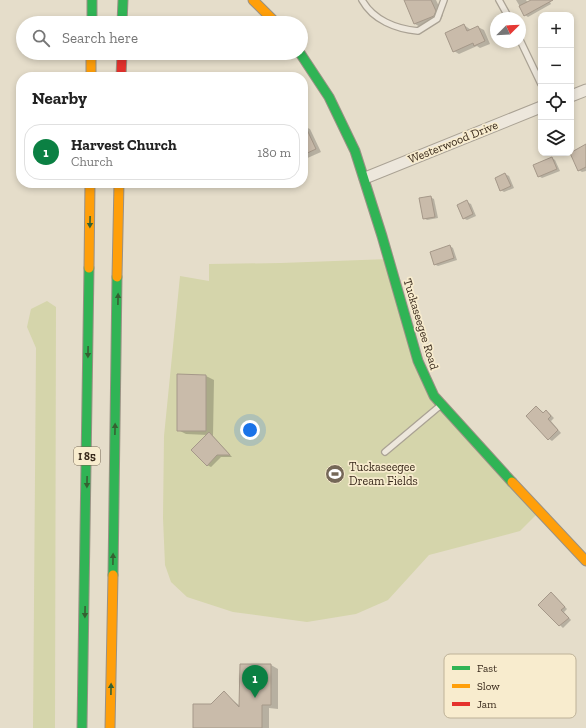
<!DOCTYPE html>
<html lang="en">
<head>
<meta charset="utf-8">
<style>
  :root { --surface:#fff; --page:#f2f2f2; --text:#222; --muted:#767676; --line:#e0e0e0; --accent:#0b8043 }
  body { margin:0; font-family:"Zilla Slab",serif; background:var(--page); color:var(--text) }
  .controls { position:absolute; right:12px; top:12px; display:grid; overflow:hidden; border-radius:8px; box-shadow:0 2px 6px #0003 }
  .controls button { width:36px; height:36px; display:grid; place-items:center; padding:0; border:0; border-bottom:1px solid var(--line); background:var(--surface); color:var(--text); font:20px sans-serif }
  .compass { position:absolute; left:490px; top:12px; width:36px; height:36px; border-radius:50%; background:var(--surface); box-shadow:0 2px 6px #0003; rotate:66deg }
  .you { position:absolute; left:250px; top:430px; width:14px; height:14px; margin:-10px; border:3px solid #fff; border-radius:50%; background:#1a73e8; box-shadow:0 0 0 6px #1a73e833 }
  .badge { display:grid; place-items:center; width:26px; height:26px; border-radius:50%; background:var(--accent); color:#fff; font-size:13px; font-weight:700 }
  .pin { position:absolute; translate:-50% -33px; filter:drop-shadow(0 1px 2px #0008) }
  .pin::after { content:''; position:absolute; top:21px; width:14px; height:12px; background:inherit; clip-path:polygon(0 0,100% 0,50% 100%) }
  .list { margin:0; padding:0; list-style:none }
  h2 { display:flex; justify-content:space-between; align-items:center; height:52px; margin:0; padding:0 16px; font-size:17px }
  h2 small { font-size:13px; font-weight:400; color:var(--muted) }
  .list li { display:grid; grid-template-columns:26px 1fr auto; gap:12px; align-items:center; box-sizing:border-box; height:56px; margin:0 8px 8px; padding:0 8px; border:1px solid var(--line); border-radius:16px }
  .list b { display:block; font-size:15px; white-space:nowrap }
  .list p { margin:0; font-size:13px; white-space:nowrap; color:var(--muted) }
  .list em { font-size:13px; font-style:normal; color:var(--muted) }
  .icon { flex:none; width:22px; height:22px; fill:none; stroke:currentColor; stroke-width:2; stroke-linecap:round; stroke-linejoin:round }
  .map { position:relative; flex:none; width:586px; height:728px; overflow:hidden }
  .search { position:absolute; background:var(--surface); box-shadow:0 2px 6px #0003; left:16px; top:16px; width:292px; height:44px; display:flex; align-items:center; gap:10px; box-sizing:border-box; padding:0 14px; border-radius:22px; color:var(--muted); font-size:15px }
  .panel { position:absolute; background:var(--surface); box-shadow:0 2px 6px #0003; left:16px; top:72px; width:292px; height:116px; border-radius:16px }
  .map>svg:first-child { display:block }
  .green { fill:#d5d5ab }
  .shadow { fill:#0003 }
  .building { fill:#c9bbaa; stroke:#a59889 }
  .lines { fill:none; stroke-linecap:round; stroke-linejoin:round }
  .lane-casing { stroke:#aaa294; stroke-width:8 }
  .street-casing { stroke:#aaa294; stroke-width:13 }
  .fast-casing { stroke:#999184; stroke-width:11 }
  .slow-casing { stroke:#999184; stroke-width:11 }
  .jam-casing { stroke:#999184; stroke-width:11 }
  .lane { stroke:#ede7dc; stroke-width:5.5 }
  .street { stroke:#ede7dc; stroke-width:11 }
  .fast { stroke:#30b455; stroke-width:9 }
  .slow { stroke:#ff9f0a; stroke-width:9 }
  .jam { stroke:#e5322d; stroke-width:9 }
  .oneway { fill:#356132 }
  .labels { text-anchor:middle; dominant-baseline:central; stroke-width:3.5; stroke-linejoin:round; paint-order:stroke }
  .shield { fill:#f8ecce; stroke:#726451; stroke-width:1 }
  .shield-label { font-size:11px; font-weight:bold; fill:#38291b }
  .street-label { font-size:12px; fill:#38291b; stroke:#f8ecce }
  .poi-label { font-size:12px; fill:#38291b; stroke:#f8ecce; text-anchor:start }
  .key { fill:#f8ecce; stroke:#beb298; stroke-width:1 }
  .key-label { font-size:11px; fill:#38291b }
</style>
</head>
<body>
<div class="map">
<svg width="586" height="728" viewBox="0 0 586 728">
  <rect width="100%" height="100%" fill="#e5ddca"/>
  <!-- green -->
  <g class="green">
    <path d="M389,259l45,136 106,116 -20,20 -91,24 -41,45 -32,14 -49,8 -74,-10 -46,-15 -16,-15 -6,-17 -2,-47 1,-82 16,-160 29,5v-17l72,-1z"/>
    <path d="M47,301l9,6 -1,421h-22l3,-380 -9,-21 4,-18z"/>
  </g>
  <!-- shadow -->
  <g class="shadow">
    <path d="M405,0h31l7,15 -2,5 -19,8 -7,-4z"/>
    <path d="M516,0h10l2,3 5,-3h16l2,4 -23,13 -3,-2z"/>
    <path d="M464,25l7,5 7,-3 6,3 6,14 -10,4 -3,-2 -18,8 -5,-3z"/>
    <path d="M303,126l7,3 11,23 -18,8z"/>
    <path d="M586,145v26l-4,1 -3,-2 -8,-18z"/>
    <path d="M552,158l3,2 5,11 -18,7 -3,-2z"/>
    <path d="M505,174l4,2 5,12 -10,4 -3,-2z"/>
    <path d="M430,197l4,2 4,19 -11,2 -3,-2z"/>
    <path d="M467,202l4,2 5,12 -9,4 -4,-2z"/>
    <path d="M450,246l3,2 4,12 -19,6 -4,-2z"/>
    <path d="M178,375l28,1 8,4 -1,56 19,21h-11l-10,10 -4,-2 1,-30 -22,-1 -8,-4z"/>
    <path d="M537,407l7,6 2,-2 3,2 5,5 -3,3 10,12 -9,8 -3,-2z"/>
    <path d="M554,595l13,14 -3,3 7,8 -8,8 -24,-23z"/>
    <path d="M241,665h30l7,4v40l-9,-1v20h-75l18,-23 12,-12 16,13z"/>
  </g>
  <!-- building -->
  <g class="building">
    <path d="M404,0h27l5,11 -2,5 -20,8z"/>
    <path d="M531,0h22l-29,16 -5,-10z"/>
    <path d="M464,24l3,7 11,-5 7,15 -11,5 -1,-3 -20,9 -8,-19z"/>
    <path d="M303,121l13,28 -13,6z"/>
    <path d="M586,144v23l-8,4 -8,-18z"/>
    <path d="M552,157l5,12 -19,8 -5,-12z"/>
    <path d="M505,173l6,13 -11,5 -5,-13z"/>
    <path d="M431,196l4,21 -12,2 -4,-21z"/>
    <path d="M467,200l6,14 -10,5 -6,-14z"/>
    <path d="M450,245l4,13 -20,7 -4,-13z"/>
    <path d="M177,374l29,1v56h-29z"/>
    <path d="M536,406l7,7 3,-3 5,6 -3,3 10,11 -10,10 -22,-24z"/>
    <path d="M209,432l21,23h-13l-10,11 -16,-16z"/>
    <path d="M551,592l14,15 -4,3 8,8 -10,8 -21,-21z"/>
    <path d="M240,664h31v41h-9v23h-69v-24h18l13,-13 15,16z"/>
  </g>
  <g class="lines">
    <!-- lane casing -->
    <g class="lane-casing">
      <g id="lane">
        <path d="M362,0c11,20 34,29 56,31l19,-12 7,-19"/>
        <path d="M499,0l10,18"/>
        <path d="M520,40l21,44"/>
        <path d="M385,452l56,-47"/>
      </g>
    </g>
    <!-- street casing -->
    <g class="street-casing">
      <g id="street">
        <path d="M571,96l15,-6"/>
        <path d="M365,178l176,-71"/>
      </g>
    </g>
    <!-- fast casing -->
    <g class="fast-casing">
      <g id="fast">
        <path d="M92,0v23"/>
        <path d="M122,23l1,-23"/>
        <path d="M300,53l29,44 26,54 27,85 36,125 16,35 78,86"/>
        <path d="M113,575l4,-298"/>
        <path d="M82,728l7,-460"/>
      </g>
    </g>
    <!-- slow casing -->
    <g class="slow-casing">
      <g id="slow">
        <path d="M253,0l23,23"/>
        <path d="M91,53v24"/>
        <path d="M89,268l1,-85"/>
        <path d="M117,277l2,-94"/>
        <path d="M512,482l74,79"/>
        <path d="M110,728l3,-153"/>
      </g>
    </g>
    <!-- jam casing -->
    <g class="jam-casing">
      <path id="jam" d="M121,77l1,-24"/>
    </g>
    <!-- lane -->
    <use href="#lane" class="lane"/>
    <!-- street -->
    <use href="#street" class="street"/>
    <!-- fast -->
    <use href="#fast" class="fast"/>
    <!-- slow -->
    <use href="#slow" class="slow"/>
    <!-- jam -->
    <use href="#jam" class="jam"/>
  </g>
  <!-- one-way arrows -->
  <defs><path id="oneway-solid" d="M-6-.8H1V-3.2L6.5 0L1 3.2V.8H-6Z"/></defs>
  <g class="oneway">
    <use href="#oneway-solid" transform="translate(90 222) rotate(91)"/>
    <use href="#oneway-solid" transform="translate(118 299) rotate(-89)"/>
    <use href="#oneway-solid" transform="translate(88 352) rotate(91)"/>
    <use href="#oneway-solid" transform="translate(115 429) rotate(-89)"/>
    <use href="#oneway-solid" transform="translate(87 482) rotate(91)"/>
    <use href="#oneway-solid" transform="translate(113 559) rotate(-89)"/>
    <use href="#oneway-solid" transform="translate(85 612) rotate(91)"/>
    <use href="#oneway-solid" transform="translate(111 689) rotate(-89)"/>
  </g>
  <!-- icons -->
  <defs>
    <g id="stadium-disc" transform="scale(1)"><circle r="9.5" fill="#756858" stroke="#f8ecce"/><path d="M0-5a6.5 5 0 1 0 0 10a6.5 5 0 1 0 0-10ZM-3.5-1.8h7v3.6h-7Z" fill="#fff"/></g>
  </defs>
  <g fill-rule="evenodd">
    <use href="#stadium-disc" x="335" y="474"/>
  </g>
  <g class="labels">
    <!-- shield labels -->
    <rect class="shield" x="74" y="447" width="26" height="18" rx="3"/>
    <g class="shield-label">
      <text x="87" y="456">I 85</text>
    </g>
    <!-- street labels -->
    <g class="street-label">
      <text transform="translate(453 142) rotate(-22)">Westerwood Drive</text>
      <text transform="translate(421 324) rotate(73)">Tuckaseegee Road</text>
    </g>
    <!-- poi labels -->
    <g class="poi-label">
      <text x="349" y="467">Tuckaseegee<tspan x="349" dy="14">Dream Fields</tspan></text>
    </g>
  </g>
  <!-- legend -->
  <rect x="444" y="654" width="132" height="64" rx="6" class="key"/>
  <rect x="452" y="666" width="18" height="4" fill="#30b455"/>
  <rect x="452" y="684" width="18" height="4" fill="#ff9f0a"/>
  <rect x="452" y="702" width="18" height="4" fill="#e5322d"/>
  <g class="key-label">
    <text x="477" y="672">Fast</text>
    <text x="477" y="690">Slow</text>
    <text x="477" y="708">Jam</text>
  </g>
</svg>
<div class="controls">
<button>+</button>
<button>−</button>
<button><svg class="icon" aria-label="locate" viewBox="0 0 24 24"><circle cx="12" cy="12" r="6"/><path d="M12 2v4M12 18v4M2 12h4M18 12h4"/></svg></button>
<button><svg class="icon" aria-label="layers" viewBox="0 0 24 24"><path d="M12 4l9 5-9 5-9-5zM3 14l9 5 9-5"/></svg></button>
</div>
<svg class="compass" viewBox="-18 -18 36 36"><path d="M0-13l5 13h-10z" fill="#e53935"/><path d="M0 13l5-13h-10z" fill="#767676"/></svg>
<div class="you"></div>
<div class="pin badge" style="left:255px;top:698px">1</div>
<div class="search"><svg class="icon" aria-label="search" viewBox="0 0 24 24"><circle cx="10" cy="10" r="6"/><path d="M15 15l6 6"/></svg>Search here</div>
<section class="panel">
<h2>Nearby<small></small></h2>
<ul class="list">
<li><span class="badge">1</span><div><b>Harvest Church</b><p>Church</p></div><em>180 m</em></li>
</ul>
</section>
</div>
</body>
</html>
